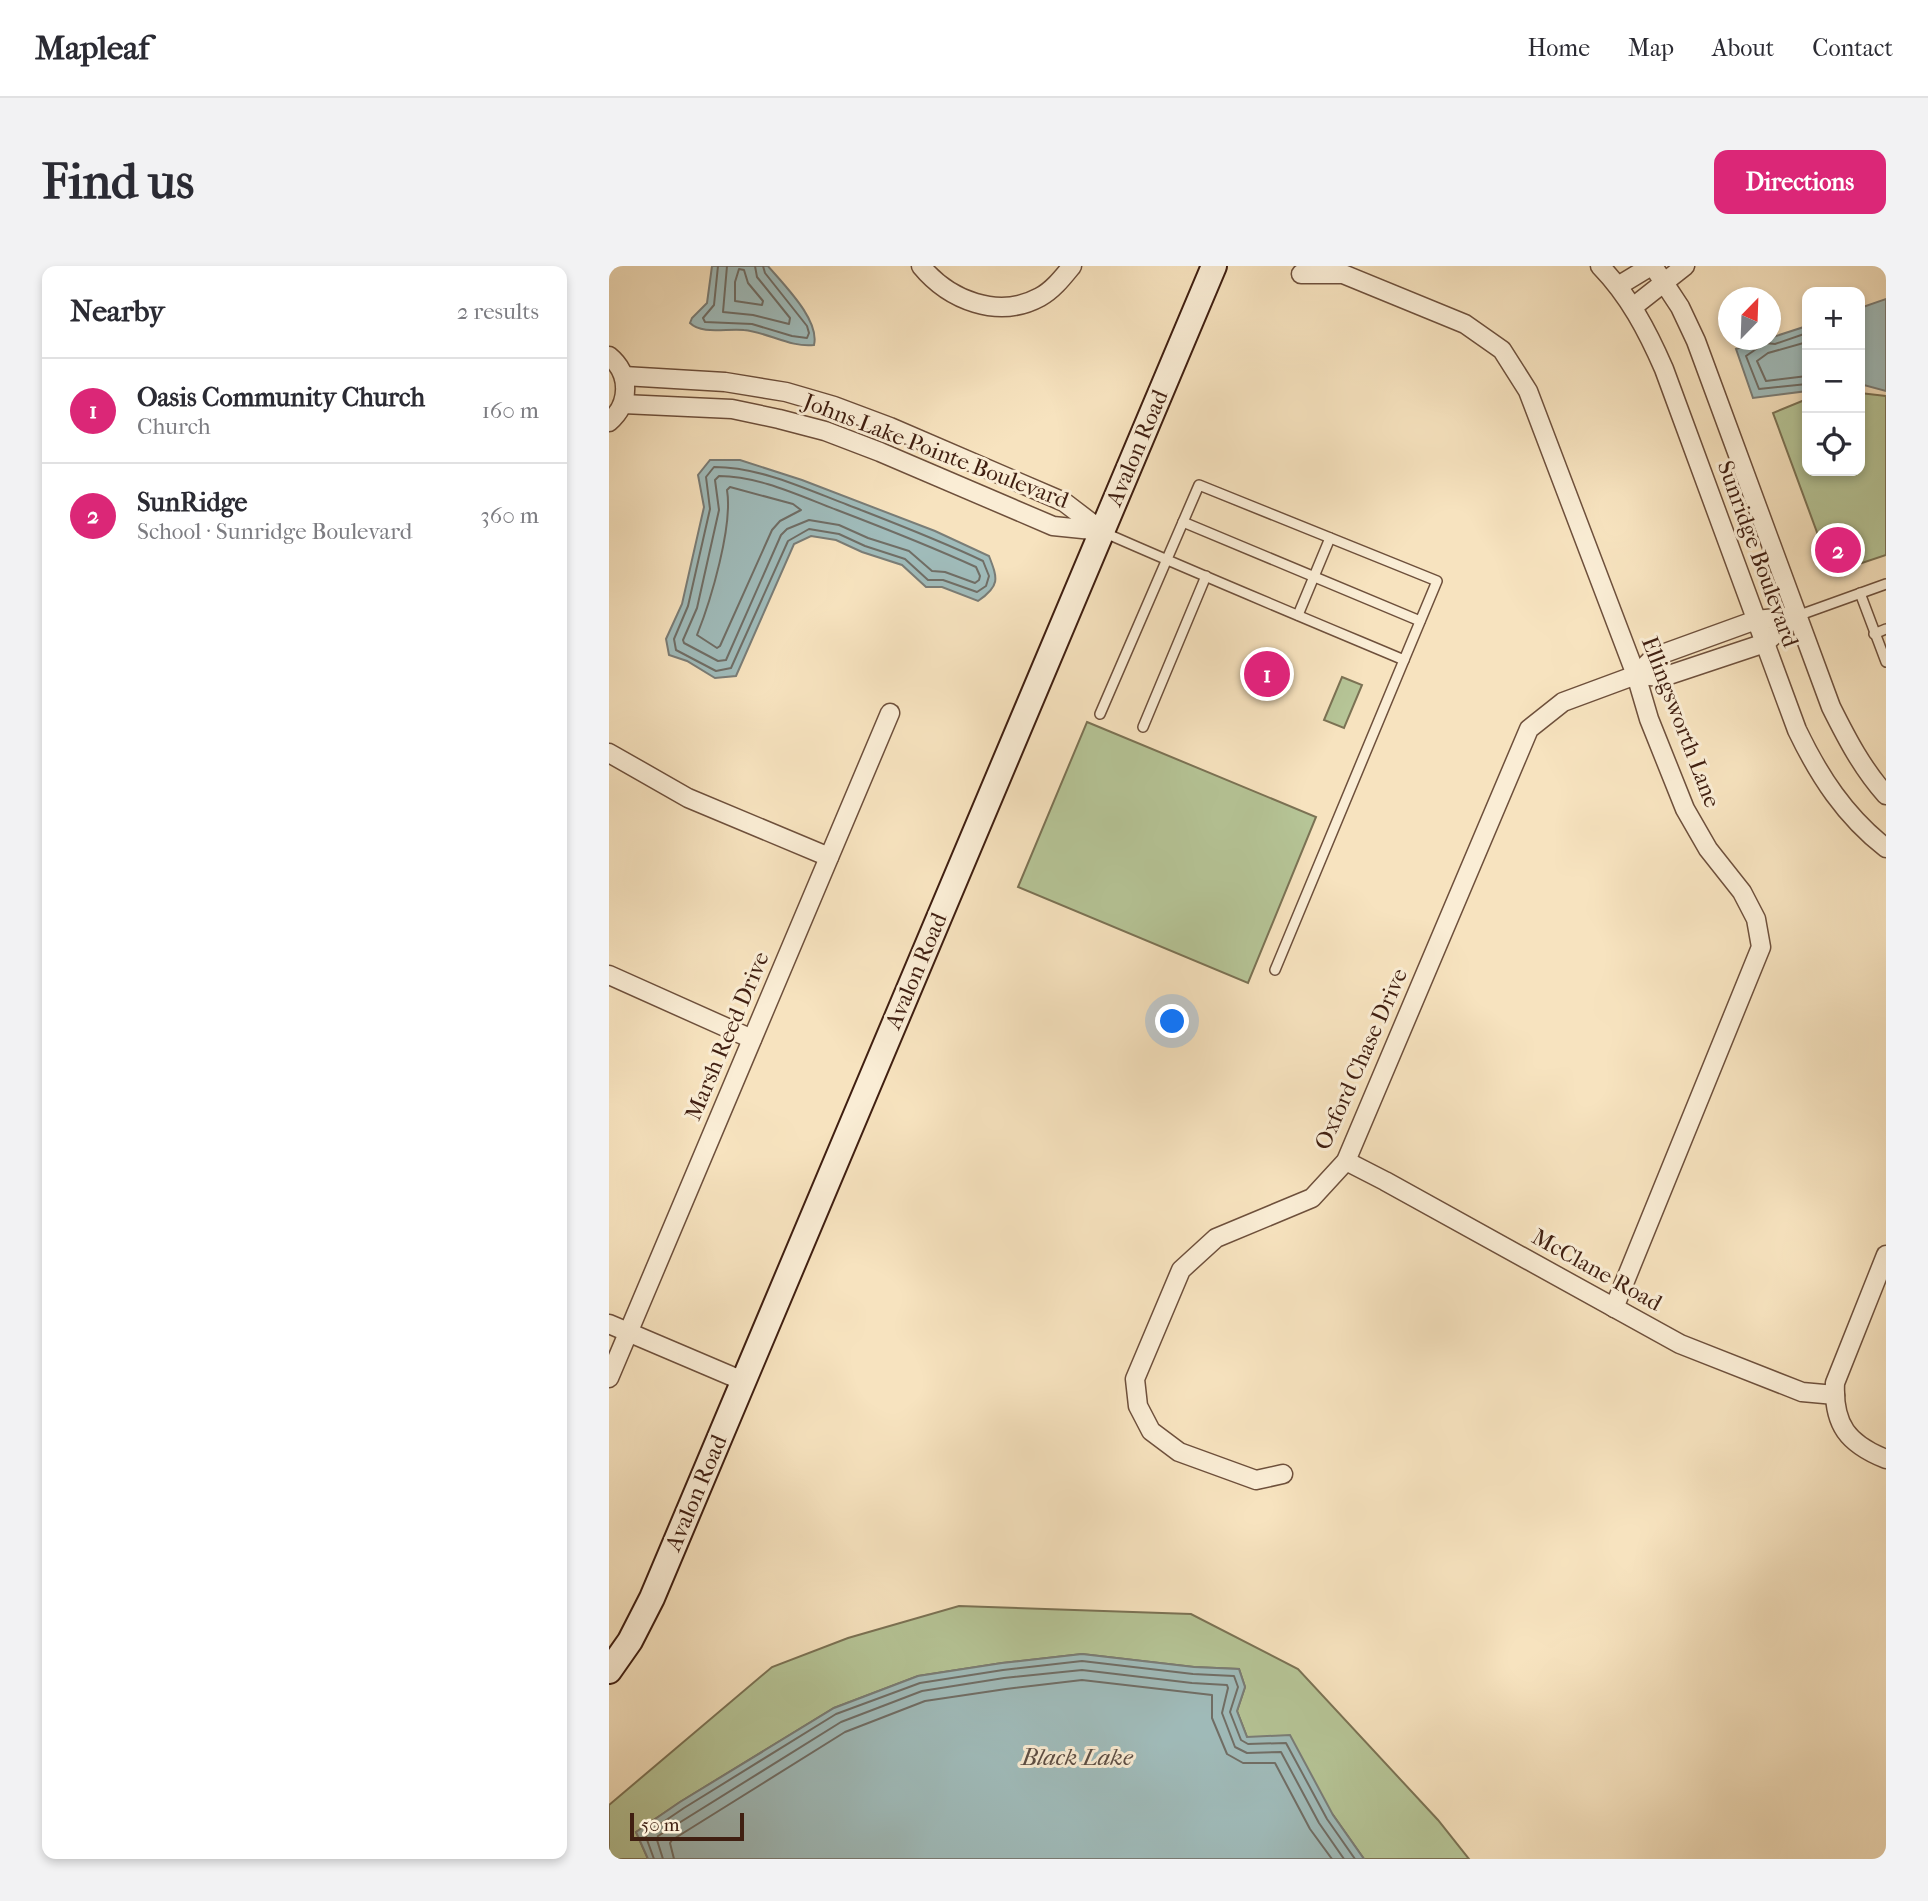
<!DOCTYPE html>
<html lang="en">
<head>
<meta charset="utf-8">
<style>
  :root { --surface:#fff; --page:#f2f2f3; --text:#2b2b33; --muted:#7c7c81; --line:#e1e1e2; --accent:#db2777 }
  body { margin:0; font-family:"IM FELL French Canon",serif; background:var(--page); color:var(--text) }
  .controls { position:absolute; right:21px; top:21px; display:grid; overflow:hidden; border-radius:14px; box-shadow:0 4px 10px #0003 }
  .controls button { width:63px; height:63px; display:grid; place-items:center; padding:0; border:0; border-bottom:2px solid var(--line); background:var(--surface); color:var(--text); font:35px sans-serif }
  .compass { position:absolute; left:1109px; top:21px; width:63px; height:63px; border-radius:50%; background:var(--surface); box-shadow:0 4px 10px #0003; rotate:23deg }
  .scale { position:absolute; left:21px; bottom:18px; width:114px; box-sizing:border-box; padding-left:7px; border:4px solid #401f11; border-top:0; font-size:19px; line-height:24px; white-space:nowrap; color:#401f11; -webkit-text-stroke:5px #faedd5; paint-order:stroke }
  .you { position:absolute; left:564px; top:756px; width:24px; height:24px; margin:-18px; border:5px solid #fff; border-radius:50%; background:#1a73e8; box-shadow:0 0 0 10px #1a73e833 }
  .badge { display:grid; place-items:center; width:46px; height:46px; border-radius:50%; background:var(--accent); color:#fff; font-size:23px; font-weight:700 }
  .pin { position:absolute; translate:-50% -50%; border:4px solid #fff; box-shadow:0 2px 7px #0006 }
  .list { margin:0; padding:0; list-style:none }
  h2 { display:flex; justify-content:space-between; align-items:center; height:91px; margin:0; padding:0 28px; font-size:30px }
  h2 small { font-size:23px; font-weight:400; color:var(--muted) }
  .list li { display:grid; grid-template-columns:46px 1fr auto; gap:21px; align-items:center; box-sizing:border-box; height:105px; padding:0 28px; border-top:2px solid var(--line) }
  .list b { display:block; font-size:26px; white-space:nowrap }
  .list p { margin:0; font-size:23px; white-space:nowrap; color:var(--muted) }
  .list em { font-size:23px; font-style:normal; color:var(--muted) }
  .icon { flex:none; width:38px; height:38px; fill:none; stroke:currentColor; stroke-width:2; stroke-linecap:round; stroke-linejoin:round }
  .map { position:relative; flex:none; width:1277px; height:1593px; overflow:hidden; border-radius:14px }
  header { display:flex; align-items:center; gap:42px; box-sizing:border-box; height:98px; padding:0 35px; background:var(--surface); border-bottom:2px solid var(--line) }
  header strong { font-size:33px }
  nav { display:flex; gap:38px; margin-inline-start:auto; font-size:24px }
  .intro { display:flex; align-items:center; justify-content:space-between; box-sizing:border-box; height:168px; padding:0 42px }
  h1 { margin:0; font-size:49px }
  .button { padding:18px 32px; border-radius:14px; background:var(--accent); color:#fff; font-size:24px; font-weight:700 }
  main { display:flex; gap:42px; padding:0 42px }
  aside { flex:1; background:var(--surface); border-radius:14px; box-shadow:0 4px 10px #0003 }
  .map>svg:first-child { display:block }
  .green { fill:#b6c597; stroke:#7b7254; stroke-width:2 }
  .water { fill:#a0bcbb; stroke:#7a7d77; stroke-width:2 }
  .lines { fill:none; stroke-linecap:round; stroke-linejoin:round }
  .shore { stroke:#706e66; stroke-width:2 }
  .service-casing { stroke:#6e503c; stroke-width:12 }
  .minor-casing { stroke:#6e503c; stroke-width:21 }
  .secondary-casing { stroke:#401f11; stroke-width:28 }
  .service { stroke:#faedd5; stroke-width:9 }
  .minor { stroke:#faedd5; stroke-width:18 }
  .secondary { stroke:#faedd5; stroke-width:24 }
  .labels { text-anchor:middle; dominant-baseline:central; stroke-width:6; stroke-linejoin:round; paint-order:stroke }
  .street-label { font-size:23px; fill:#401f11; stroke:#faedd5 }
  .water-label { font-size:24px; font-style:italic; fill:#5d4e44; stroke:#faedd5 }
</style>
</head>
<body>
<header>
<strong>Mapleaf</strong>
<nav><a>Home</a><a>Map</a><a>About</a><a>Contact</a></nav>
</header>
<div class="intro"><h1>Find us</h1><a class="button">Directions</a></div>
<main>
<aside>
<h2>Nearby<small>2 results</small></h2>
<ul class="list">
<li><span class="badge">1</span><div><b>Oasis Community Church</b><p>Church</p></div><em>160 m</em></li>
<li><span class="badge">2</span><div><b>SunRidge</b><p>School · Sunridge Boulevard</p></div><em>360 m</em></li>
</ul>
</aside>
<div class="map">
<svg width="1277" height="1593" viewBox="0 0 1277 1593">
  <rect width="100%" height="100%" fill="#f7e3bf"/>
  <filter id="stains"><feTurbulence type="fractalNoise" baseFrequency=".00286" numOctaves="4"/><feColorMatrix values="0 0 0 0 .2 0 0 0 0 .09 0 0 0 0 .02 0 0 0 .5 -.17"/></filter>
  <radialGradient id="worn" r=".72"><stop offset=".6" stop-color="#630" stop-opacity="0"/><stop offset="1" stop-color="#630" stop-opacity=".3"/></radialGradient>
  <!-- green -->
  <g class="green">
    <path d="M1251,127l26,3v159l-54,18 -59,-160 34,-14v72h53z"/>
    <path d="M733,411l20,8 -18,43 -20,-8z"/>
    <path d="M478,456l229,95 -68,166 -230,-96z"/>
    <path d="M350,1340l232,8 107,55 140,151 31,39h-105l-31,-44 -86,-78 -10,-26 8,-24 -6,-18 -45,-2 -112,-13 -80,9 -84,13 -84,32 -154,94 -44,30 12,27h-39v-54l163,-138 76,-29z"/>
  </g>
  <!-- water -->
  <g class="water">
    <path d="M103,0h56c16,19 52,54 46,79 -23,3 -47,-13 -70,-15 -17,-2 -42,5 -54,-7l2,-5 15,-15z"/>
    <path d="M1277,33v92l-26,-7v-76z"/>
    <path d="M1198,60v65l-54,7 -17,-49z"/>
    <path d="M101,194h30l62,20 133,51 54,25c9,23 11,30 -11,45l-36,-14h-16l-24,-22 -40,-13 -26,-12 -25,-4 -17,8 -58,132 -21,2 -28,-17 -18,-6 -3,-16 16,-35 22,-97 -6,-32z"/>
    <path d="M473,1388l112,13 45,2 6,18 -8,24 10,26 43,-2 43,80 31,44h-716l-12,-27 44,-30 154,-94 84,-32 84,-13z"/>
  </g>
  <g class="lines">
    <!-- shore -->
    <g class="shore">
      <path d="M109,0l-4,39 -11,13 2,4 47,2 40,12 15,2 2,-5 -2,-7 -42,-53 -2,-7"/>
      <path d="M118,0l-4,46 30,3 36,9 1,-6 -33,-41 -2,-11"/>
      <path d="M130,3l5,1 4,13 15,18 -1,4 -27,-4v-19z"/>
      <path d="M1198,67l-32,11 -10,-1 -19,13 13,33 48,-5"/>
      <path d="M1198,76l-39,11 -11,8 9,20 41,-5"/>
      <path d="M105,201c46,0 92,22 134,38 46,18 91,35 135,56l6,15 -3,10 -9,6 -34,-12h-15l-23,-21 -40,-13 -26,-12 -30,-5 -21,12 -57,127 -15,3 -40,-21 -2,-11 14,-33 22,-97 -4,-32z"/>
      <path d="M110,210c40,0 81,20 118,34 47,18 93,36 139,57l4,9 -1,4 -4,3 -30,-11 -13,-1 -23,-20 -41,-13 -29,-13 -30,-5 -22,9 -6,6 -55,125 -8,1 -34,-18 -1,-3 14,-32 22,-98 -4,-30z"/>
      <path d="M121,221l63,17 8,6 -21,11 -8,9 -52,116 -3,2 -20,-13c14,-35 36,-109 30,-145z"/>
      <path d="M45,1593l-8,-22 1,-4 37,-25 152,-94 84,-31 83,-13 79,-9 111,13 41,2 4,11 -8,25 11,28 7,4 38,-1 41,76 28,40"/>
      <path d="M54,1593l-6,-19 1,-4 183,-114 81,-31 82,-13 78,-8 110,13 35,2 1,3 -6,25 13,34 12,6 34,-1 38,71 25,36"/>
      <path d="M65,1593l-4,-16 2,-3 173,-108 80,-31 81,-12 76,-9 130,15v23l15,36 16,9h32l35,66 22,30"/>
    </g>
    <!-- service casing -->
    <g class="service-casing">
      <g id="service">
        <path d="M574,256l237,99"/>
        <path d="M1251,327l26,69"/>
        <path d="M689,349l32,-77"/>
        <path d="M1188,350l89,-32"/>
        <path d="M1265,368l12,-5"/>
        <path d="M491,448l99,-229 238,96 -33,79c-100,-42 -201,-84 -301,-128"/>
        <path d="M534,461l63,-151"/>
        <path d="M666,704l129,-310"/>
      </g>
    </g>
    <!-- minor casing -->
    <g class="minor-casing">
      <g id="minor">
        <path d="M312,0c28,34 77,54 119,31 13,-7 23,-20 32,-31"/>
        <path d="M991,0c29,30 47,64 64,103l133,361c22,46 48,86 89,118"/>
        <path d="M1044,0l27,41 16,34 135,366c16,32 31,61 55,88"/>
        <path d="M692,8h42l122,50 37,26 26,41 108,284 13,44 36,90 23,40 34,43 14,27 5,28 -147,361"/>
        <path d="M1009,20l33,-20"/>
        <path d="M1024,41l52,-41"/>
        <path d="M0,90c22,18 21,48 0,66"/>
        <path d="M15,110l101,6 61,10 48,14 56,21 174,75 38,29"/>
        <path d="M14,138l109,5 47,10 46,12 55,21 173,74 49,5"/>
        <path d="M1027,409l27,2 102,-34 31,-27"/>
        <path d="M0,487l79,45 141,59"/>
        <path d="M0,709l143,64"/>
        <path d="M737,895l39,20 295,163 122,48 33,3"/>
        <path d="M1277,989l-51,128c-2,42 13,61 51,76"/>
        <path d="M0,1058l134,57"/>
        <path d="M0,1112l281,-665"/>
        <path d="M674,1208l-27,6 -77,-28 -28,-21 -13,-25 -3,-27 46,-109 35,-32 96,-40 34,-37 183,-432 34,-27 73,-27 18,-18 102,-37 41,-4"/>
      </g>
    </g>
    <!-- secondary casing -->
    <g class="secondary-casing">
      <path id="secondary" d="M0,1405l21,-30 22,-43 562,-1332"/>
    </g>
    <!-- service -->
    <use href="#service" class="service"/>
    <!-- minor -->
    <use href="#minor" class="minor"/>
    <!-- secondary -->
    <use href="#secondary" class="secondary"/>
  </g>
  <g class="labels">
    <!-- street labels -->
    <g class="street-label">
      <text transform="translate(528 182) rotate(-67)">Avalon Road</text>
      <text transform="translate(327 185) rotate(21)">Johns Lake Pointe Boulevard</text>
      <text transform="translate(1149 288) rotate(70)">Sunridge Boulevard</text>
      <text transform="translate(1072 456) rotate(69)">Ellingsworth Lane</text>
      <text transform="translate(307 705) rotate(-67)">Avalon Road</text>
      <text transform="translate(118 770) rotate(-67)">Marsh Reed Drive</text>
      <text transform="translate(752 793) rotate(-66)">Oxford Chase Drive</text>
      <text transform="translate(988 1004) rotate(29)">McClane Road</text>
      <text transform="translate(87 1227) rotate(-67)">Avalon Road</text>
    </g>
    <!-- water labels -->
    <g class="water-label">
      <text x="468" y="1491">Black Lake</text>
    </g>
  </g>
  <rect width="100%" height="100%" filter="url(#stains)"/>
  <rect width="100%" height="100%" fill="url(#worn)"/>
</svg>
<div class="controls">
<button>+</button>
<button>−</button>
<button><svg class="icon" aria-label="locate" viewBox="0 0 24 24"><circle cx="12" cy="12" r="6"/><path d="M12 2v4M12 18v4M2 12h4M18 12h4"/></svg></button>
</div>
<svg class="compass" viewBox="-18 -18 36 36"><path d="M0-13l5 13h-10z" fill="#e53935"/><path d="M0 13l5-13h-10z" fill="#7c7c81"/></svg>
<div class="scale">50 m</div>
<div class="you"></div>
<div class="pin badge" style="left:658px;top:408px">1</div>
<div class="pin badge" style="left:1229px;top:284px">2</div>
</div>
</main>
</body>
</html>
